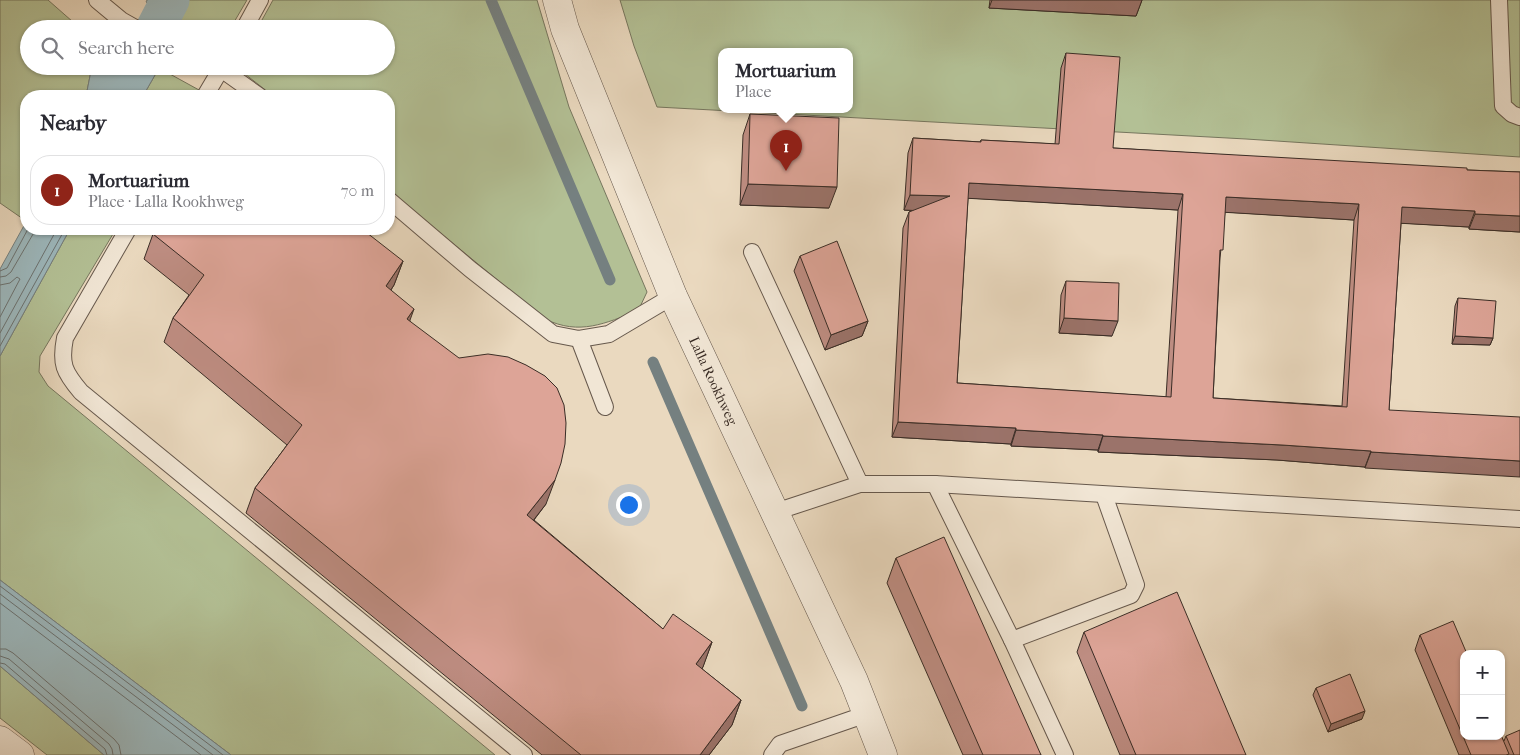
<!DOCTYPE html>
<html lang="en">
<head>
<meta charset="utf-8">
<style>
  :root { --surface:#fff; --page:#f7f7f7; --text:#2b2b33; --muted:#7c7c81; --line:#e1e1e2; --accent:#8f2418 }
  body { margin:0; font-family:"IM FELL French Canon",serif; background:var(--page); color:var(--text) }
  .controls { position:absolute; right:15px; bottom:15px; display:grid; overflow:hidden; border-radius:10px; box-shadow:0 1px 4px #0004 }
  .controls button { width:45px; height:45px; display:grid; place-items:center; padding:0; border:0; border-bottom:1px solid var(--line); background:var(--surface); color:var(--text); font:25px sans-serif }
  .you { position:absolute; left:628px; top:504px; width:18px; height:18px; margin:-12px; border:4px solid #fff; border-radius:50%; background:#1a73e8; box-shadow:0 0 0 8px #1a73e833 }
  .badge { display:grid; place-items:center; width:32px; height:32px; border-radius:50%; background:var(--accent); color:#fff; font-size:16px; font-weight:700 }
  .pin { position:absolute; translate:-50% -41px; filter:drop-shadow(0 1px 2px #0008) }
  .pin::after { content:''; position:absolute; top:26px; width:18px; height:15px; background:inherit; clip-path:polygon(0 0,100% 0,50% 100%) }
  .popup { position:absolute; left:718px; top:48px; width:135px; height:65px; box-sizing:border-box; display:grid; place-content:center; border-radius:10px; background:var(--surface); filter:drop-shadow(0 1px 4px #0005); font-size:16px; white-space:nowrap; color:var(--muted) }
  .popup b { font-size:19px; color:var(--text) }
  .popup::after { content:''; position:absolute; left:50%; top:100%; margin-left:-10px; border:10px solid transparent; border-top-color:var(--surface) }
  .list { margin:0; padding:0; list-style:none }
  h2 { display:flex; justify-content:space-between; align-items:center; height:65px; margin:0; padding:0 20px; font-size:21px }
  h2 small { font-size:16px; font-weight:400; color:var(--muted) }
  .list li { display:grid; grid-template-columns:32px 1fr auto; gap:15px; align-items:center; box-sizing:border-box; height:70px; margin:0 10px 10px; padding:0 10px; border:1px solid var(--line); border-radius:20px }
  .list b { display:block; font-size:19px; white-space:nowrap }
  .list p { margin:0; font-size:16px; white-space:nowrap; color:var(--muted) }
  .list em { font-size:16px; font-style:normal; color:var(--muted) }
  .icon { flex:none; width:28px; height:28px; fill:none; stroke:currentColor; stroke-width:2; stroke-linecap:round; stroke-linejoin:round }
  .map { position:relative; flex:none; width:1520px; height:755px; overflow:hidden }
  .search { position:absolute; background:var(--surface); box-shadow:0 1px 4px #0004; left:20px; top:20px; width:375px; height:55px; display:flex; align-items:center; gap:12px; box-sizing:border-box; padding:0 18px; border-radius:28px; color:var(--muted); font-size:19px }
  .panel { position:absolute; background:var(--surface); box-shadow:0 1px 4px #0004; left:20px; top:90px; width:375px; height:145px; border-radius:20px }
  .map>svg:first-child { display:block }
  .green { fill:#b3c095; stroke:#76765e; fill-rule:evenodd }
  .water { fill:#9cb7bc; stroke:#758080 }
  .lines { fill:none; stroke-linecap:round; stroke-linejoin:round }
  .shore { stroke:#6b7271; stroke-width:1 }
  .stream { stroke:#758080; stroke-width:11 }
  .canal { stroke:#9cb7bc; stroke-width:39 }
  .service-casing { stroke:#66584c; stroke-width:18 }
  .minor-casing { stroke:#66584c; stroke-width:29 }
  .tertiary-casing { stroke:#66584c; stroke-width:29 }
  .service { stroke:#f1e6d5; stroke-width:16 }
  .minor { stroke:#f1e6d5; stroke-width:28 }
  .tertiary { stroke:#f1e6d5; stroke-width:28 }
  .wall { fill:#be8d82; stroke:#3a2d26; fill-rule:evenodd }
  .shaded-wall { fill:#9b736a; stroke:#3a2d26 }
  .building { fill:#dda497; stroke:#3a2d26; fill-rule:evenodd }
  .labels { text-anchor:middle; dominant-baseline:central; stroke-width:5; stroke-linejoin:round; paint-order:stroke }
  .street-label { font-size:14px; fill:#3a2d26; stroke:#f1e6d5 }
</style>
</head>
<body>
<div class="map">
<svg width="1520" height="755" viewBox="0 0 1520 755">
  <rect width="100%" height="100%" fill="#ead9bf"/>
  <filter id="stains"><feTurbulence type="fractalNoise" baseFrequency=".004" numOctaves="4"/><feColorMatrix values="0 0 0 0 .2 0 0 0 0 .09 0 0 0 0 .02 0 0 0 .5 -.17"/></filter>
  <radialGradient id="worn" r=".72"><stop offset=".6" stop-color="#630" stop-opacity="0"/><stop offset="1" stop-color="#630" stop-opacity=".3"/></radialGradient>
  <!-- green -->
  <g class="green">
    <path d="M0,0h48l33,29h-52v37h63l-6,30h-60v125l-26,-18z"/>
    <path d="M185,0h62l-17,29h-35l-19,-12z"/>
    <path d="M273,0h264l32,107 78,185 -9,19c-33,12 -58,25 -93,8l-156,-128v-95h-116l-28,-22 -1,-8h142v-37h-129z"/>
    <path d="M620,0h900v157l-274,-18 -589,-32 -23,-61zM722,52h128v58h-128z"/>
    <path d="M159,68l40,22 -4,6h-52z"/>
    <path d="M70,229h46l-76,127 -1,16 9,14 447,369h-264l-231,-175v-224z"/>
    <path d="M0,666l104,89h-57l-47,-37z"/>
  </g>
  <!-- water -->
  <g class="water">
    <path d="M147,0h38l-9,17 -7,2 -23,-17z"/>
    <path d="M92,66h67v2l-16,28h-57z"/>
    <path d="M26,222v7h44l-70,127v-87z"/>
    <path d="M0,580l231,175h-127l-104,-89z"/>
  </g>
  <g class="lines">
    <!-- shore -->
    <g class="shore">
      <path d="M0,271l7,-3 21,-39"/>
      <path d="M0,277l6,-1 5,-4 25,-43"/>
      <path d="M0,285l10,-2 7,-6 3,2 -20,38"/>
      <path d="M0,333l57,-104"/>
      <path d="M0,346l65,-117"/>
      <path d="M0,586l223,169"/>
      <path d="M0,594l213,161"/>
      <path d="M0,603l201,152"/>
      <path d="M0,649h6l7,4 101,86 5,6 2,10"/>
      <path d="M0,656l9,3 100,85 3,5 1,6"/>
      <path d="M0,663l5,1 100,85 2,6"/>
    </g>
    <!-- stream -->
    <g class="stream">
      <path d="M491,0l119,280"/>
      <path d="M653,362l149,344"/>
    </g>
    <!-- canal -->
    <path class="canal" d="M155,29l15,-29"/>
    <!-- service casing -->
    <g class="service-casing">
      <g id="service">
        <path d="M97,0l24,20 16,9"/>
        <path d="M1499,0l4,106 9,8 8,3"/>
        <path d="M244,29l16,-29"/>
        <path d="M223,66l-2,3 38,27"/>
        <path d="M205,96l16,-27 -6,-3"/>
        <path d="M389,200l81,69 83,65 26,5 30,-5 64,-38"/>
        <path d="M128,229l-63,109c-5,26 -1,34 16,54l443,363"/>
        <path d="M752,252l108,232"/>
        <path d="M579,339l26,68"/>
        <path d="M935,484l77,156 53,115"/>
        <path d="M775,512l85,-28h75l585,35"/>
        <path d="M1012,640l119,-45 5,-10 -32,-90"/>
        <path d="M772,755l8,-11 87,-30"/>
      </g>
    </g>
    <!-- minor casing -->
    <g class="minor-casing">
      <path id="minor" d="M0,740l20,15"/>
    </g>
    <!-- tertiary casing -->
    <g class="tertiary-casing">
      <path id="tertiary" d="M557,0l8,29 108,267 181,385 29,74"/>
    </g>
    <!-- service -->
    <use href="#service" class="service"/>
    <!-- minor -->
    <use href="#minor" class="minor"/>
    <!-- tertiary -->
    <use href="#tertiary" class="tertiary"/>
  </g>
  <!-- wall -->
  <g class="wall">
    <path d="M990,0h152l-6,16 -147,-8z"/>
    <path d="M1066,53l47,95 354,22 53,2v60l-51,-3v-2l-68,-4 -12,187 -24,58v-1l-88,-7 -179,-8v-2l-87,-4v-2l-119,-7 11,-209 6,-16 4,-1 -9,-1 4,-57 5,-15 67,4 1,-2 74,4 6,-76zM968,198l210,12 -12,187 -209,-14zM1225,212l129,8 -12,186 -129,-8 7,-140z"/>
    <path d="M750,114l79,94 -89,-3 3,-70z"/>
    <path d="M153,234l250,27 -9,24 -3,5 19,31 136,183 -12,16 129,109 49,13 -10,27 39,31 -9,25 -23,30h-167l-296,-242 9,-25 32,-43 -123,-103 9,-24 16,-23 -45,-36z"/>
    <path d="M800,256l68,65 -6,15 -37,14 -31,-79z"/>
    <path d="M1066,281l46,55 -53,-3 2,-38z"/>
    <path d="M1458,298l35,40 -3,7 -38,-1 3,-38z"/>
    <path d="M896,558l145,197h-78l-76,-172z"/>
    <path d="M1084,632l162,123h-126l-43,-103z"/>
    <path d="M1420,635l84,106 2,-5 14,19h-61l-44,-105z"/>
    <path d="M1316,688l46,31 -34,13 -15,-37z"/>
  </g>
  <!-- shaded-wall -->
  <g class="shaded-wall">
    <path d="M992,0h150l-6,16 -147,-8z"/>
    <path d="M969,183l214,11 -5,16 -215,-12z"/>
    <path d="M748,184l89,3 -8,21 -89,-3z"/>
    <path d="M910,195l40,1 -5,16 -41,-2z"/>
    <path d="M1226,197l133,7 -5,16 -134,-8z"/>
    <path d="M1402,207l73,4 -6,16 -73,-4z"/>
    <path d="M1475,214l45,2v16l-51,-3z"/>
    <path d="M403,261l-9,24 -17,26 9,-25z"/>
    <path d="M414,309l-9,25 2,-15z"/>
    <path d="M1064,318l54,3 -6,15 -53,-3z"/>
    <path d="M868,321l-6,15 -37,14 6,-15z"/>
    <path d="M1455,336l38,2 -3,7 -38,-1z"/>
    <path d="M898,422l118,6 -5,16 -119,-7z"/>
    <path d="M1016,430l87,5 -5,15 -87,-4z"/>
    <path d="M1103,436l179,9 89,6 -6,16 -88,-7 -179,-8z"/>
    <path d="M1371,452l149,9v16l-155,-9z"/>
    <path d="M555,480l-9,24 -28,36 9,-25z"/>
    <path d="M712,642l-9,25 -16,22 9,-25z"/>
    <path d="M741,700l-9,25 -23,30h-9z"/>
    <path d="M1365,711l-3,8 -34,13 3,-8z"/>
  </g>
  <!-- building -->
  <g class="building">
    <path d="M1066,53l54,4 -7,91 354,20v2l53,2v44l-45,-2v-3l-73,-4 -13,203 131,7v44l-149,-9v-1l-89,-6 -179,-9v-1l-87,-5v-2l-118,-6 11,-210 41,-16 -40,-1 3,-57 68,4v-2l78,4zM969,183l214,11 -12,203 -214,-14zM1226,197l133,7 -12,203 -134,-9 7,-148h3z"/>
    <path d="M750,114l89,4 -2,69 -89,-3z"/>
    <path d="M158,229h204l41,32 -17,25 28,23 -7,10 52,39 29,-4 20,3 18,8 19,11 12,12 7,17 2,18 -1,21 -4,19 -6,17 -28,35 136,114 10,-15 39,28 -16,22 45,36 -41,55h-119l-326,-267 47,-63 -129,-107 31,-43 -51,-41z"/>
    <path d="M837,241l31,80 -37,14 -31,-79z"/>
    <path d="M1066,281l53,2 -1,38 -54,-3z"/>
    <path d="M1458,298l38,3 -3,37 -38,-2z"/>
    <path d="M944,537l97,218h-58l-87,-197z"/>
    <path d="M1177,592l69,163h-110l-52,-123z"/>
    <path d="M1453,621l14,33h-3v82h37v-1l8,19 -3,1h-35l-51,-120z"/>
    <path d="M1350,674l15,37 -34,13 -15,-36z"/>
    <path d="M1520,730v25h-6l-8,-19z"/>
  </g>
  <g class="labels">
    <!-- street labels -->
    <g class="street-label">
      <text transform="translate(713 381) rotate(65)">Lalla Rookhweg</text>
    </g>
  </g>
  <rect width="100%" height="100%" filter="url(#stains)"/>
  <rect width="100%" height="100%" fill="url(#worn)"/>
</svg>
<div class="controls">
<button>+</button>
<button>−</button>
</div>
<div class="you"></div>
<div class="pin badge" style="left:786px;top:171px">1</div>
<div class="popup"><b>Mortuarium</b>Place</div>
<div class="search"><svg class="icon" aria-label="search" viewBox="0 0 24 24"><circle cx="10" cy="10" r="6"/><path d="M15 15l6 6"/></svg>Search here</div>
<section class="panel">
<h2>Nearby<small></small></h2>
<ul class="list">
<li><span class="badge">1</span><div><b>Mortuarium</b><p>Place · Lalla Rookhweg</p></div><em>70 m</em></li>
</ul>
</section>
</div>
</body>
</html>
